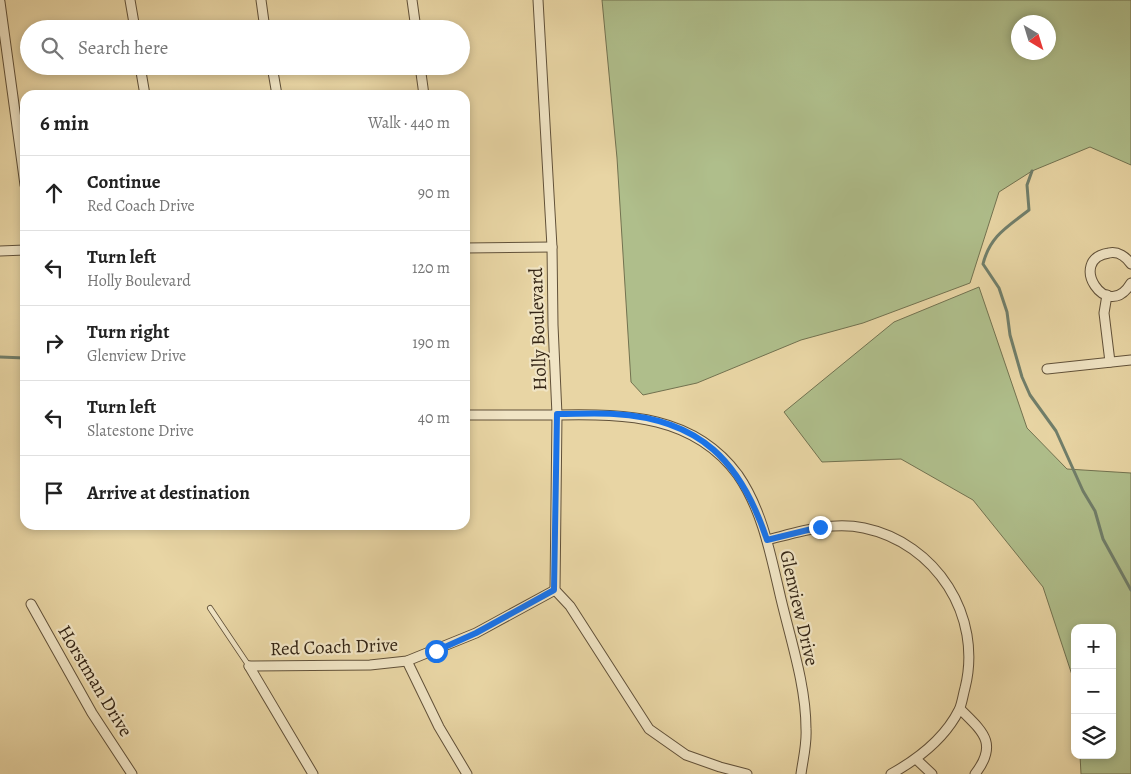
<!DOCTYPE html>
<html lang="en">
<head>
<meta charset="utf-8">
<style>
  :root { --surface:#fff; --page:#f6f6f6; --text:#222; --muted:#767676; --line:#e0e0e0 }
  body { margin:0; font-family:Alegreya,serif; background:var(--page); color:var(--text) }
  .controls { position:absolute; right:15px; bottom:15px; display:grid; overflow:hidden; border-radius:10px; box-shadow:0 2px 8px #0003 }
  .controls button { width:45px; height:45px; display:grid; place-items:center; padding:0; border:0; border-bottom:1px solid var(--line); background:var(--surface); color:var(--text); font:25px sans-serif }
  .compass { position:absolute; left:1011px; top:15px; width:45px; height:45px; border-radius:50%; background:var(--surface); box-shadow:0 2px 8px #0003; rotate:142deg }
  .stop { position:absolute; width:15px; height:15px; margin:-11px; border:4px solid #1a73e8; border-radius:50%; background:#fff }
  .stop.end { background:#1a73e8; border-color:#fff; box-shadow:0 1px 5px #0008 }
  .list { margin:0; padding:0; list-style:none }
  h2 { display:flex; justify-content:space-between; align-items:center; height:65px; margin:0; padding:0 20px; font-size:21px }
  h2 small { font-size:16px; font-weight:400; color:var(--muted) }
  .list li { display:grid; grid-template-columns:32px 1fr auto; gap:15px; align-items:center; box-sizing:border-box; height:75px; padding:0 20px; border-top:1px solid var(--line) }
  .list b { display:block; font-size:19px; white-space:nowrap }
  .list p { margin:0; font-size:16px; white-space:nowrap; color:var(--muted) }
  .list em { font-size:16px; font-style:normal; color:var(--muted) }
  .icon { flex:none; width:28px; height:28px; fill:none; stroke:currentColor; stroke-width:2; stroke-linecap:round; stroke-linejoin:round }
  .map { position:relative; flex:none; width:1131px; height:774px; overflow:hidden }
  .search { position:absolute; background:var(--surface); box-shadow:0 2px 8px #0003; left:20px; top:20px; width:450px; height:55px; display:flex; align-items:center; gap:12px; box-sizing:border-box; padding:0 18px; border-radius:28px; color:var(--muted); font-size:19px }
  .panel { position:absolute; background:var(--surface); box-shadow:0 2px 8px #0003; left:20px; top:90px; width:450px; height:440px; border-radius:15px }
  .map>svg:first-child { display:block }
  .green { fill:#afbe8b; stroke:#727250; fill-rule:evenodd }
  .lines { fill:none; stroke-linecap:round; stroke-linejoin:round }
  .stream { stroke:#707e6a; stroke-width:3 }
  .lane-casing { stroke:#615139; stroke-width:6 }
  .street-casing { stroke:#615139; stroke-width:11 }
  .lane { stroke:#f0e4c4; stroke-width:4.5 }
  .street { stroke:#f0e4c4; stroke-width:9 }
  .route { stroke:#1a73e8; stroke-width:6 }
  .labels { text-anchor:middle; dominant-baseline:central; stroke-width:4.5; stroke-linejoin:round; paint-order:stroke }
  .street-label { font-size:19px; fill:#342515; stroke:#f0e4c4 }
</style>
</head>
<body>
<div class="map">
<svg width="1131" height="774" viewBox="0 0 1131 774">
  <rect width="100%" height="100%" fill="#e8d5a4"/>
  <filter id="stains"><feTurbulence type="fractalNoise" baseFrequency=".004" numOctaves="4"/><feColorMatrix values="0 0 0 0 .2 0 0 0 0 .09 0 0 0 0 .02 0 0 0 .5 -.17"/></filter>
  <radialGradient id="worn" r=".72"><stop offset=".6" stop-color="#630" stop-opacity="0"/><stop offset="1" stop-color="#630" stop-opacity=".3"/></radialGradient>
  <!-- green -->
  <g class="green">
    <path d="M602,0h529v165l-41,-18 -58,24 -33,21 -29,91 -107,40 -62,17 -104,43 -54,12 -12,-13 -14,-224zM1018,22h30v30h-30z"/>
    <path d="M979,287l48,141 40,41 64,4v301h-50l-1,-19h32v-127h-37v66l-1,-13 -31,-94 -70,-87 -72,-41 -79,3 -38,-50 110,-90z"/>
  </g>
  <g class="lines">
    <!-- stream -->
    <g class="stream">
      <path d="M1032,171l-5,14 2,25c-22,17 -39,26 -46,54l16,24 8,24 3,23 12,42 8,18 26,36 27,60 12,20 8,28 28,51"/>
      <path d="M0,357l25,1"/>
    </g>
    <!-- lane casing -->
    <g class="lane-casing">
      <path id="lane" d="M210,608l39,58"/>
    </g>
    <!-- street casing -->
    <g class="street-casing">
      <g id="street">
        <path d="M130,0l5,29"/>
        <path d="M261,0l4,29"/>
        <path d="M412,0l4,29"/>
        <path d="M538,0l14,247 1,78 4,90 -2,175 15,16 79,123 37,26 34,12 27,7"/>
        <path d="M0,2l25,183"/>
        <path d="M140,66l5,29"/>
        <path d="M272,66l5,29"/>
        <path d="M420,66l4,29"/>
        <path d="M465,248l87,-1"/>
        <path d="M0,251l25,-1"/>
        <path d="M1131,264c-5,-7 -13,-13 -22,-11 -43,6 -2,71 22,30"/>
        <path d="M1107,295l-3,18 6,49"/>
        <path d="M1047,369l84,-9"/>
        <path d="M465,415c32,0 63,0 95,0 66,-1 134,0 178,60 25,36 33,82 43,124 10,42 25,87 25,130 1,15 -3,30 -5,45"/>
        <path d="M767,540c32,-8 64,-19 97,-12 72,15 119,88 101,160 -2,7 -3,16 -6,22 -14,28 -41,49 -68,64"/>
        <path d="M31,604l61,109 40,61"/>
        <path d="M407,661l32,66 28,47"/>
        <path d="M249,666l121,-1 37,-4 69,-28 79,-43"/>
        <path d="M249,666l64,108"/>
        <path d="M960,709c22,22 39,34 15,65"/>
        <path d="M916,759l16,15"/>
      </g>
    </g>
    <!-- lane -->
    <use href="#lane" class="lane"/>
    <!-- street -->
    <use href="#street" class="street"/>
  </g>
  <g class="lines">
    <!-- route -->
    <path class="route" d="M436,651l40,-18 78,-43 3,-176c19,0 38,-1 57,0 87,5 127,48 153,126l53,-13"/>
  </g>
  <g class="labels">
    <!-- street labels -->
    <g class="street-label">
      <text transform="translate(538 329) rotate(-92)">Holly Boulevard</text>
      <text transform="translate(799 608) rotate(77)">Glenview Drive</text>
      <text transform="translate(334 647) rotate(-2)">Red Coach Drive</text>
      <text transform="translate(95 681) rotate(59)">Horstman Drive</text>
    </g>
  </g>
  <rect width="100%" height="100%" filter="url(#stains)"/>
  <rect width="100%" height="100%" fill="url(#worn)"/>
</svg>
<div class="controls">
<button>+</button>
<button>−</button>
<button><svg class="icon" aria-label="layers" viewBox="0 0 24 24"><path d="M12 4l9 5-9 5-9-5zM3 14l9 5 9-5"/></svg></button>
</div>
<svg class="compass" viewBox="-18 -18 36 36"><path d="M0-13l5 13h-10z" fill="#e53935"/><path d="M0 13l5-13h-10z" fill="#767676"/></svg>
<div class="stop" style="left:436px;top:651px"></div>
<div class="stop end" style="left:820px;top:527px"></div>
<div class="search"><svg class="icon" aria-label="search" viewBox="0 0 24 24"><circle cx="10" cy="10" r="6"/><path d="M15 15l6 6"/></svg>Search here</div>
<section class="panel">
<h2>6 min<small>Walk · 440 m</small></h2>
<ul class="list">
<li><svg class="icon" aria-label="ahead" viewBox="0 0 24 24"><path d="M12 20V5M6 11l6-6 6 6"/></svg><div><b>Continue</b><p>Red Coach Drive</p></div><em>90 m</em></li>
<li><svg class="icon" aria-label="left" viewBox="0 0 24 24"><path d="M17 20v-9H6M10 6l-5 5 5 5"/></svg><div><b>Turn left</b><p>Holly Boulevard</p></div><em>120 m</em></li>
<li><svg class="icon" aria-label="right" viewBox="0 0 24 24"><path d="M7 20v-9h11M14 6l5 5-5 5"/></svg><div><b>Turn right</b><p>Glenview Drive</p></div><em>190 m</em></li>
<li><svg class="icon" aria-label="left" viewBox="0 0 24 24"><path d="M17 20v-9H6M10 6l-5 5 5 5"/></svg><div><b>Turn left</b><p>Slatestone Drive</p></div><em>40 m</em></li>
<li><svg class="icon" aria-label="arrive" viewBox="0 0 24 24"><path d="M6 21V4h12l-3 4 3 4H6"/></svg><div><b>Arrive at destination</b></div></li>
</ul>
</section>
</div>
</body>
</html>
